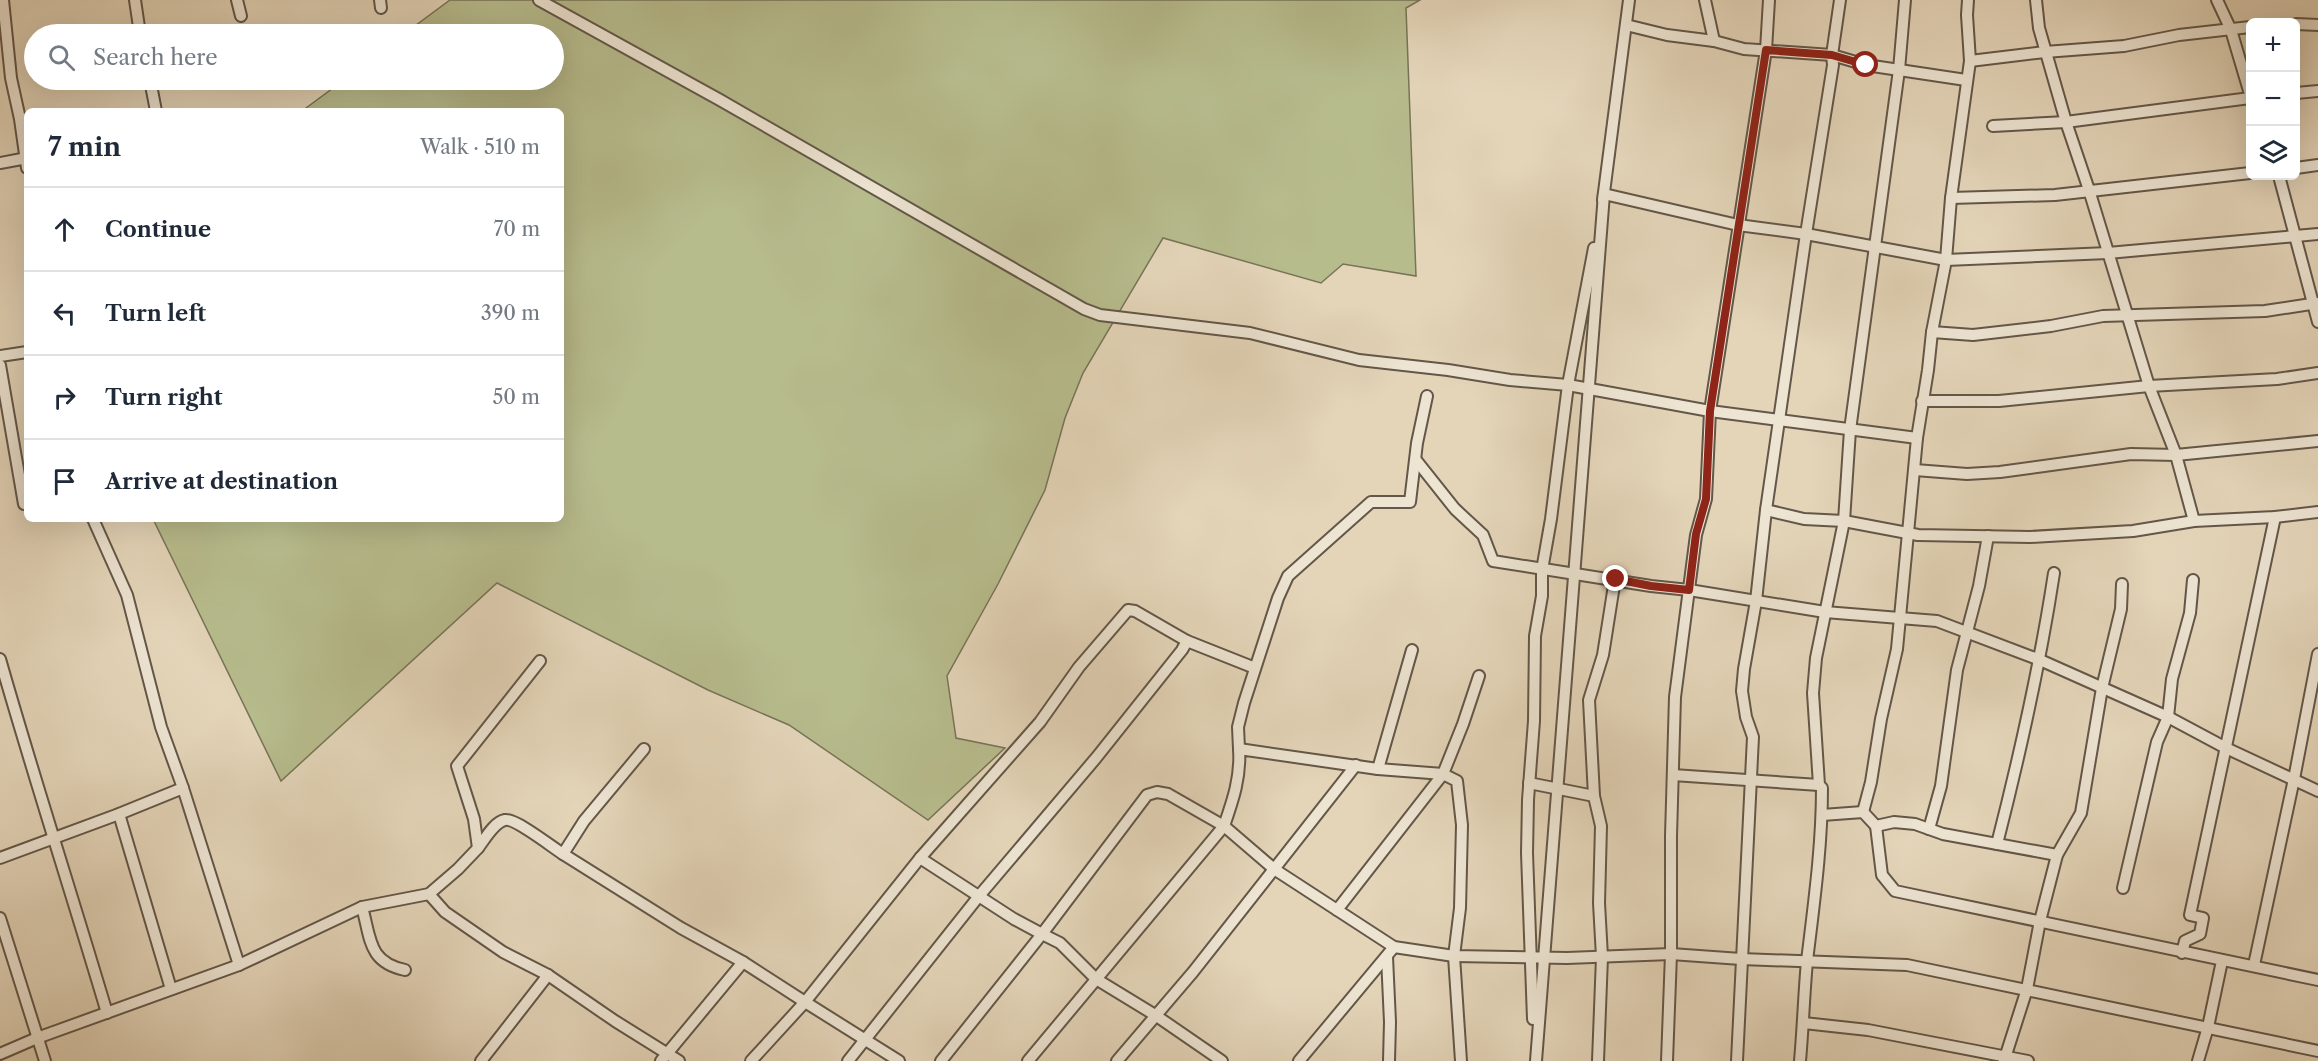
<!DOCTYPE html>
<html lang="en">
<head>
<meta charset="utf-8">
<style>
  :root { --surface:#fff; --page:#f6f6f7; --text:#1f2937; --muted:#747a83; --line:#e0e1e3 }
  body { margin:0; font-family:"Libre Caslon Text",serif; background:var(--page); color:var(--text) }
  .controls { position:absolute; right:18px; top:18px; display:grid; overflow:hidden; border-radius:9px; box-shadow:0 6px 24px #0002 }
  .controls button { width:54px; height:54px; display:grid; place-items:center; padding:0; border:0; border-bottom:2px solid var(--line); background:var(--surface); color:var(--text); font:30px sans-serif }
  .stop { position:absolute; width:18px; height:18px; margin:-14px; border:4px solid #8f2418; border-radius:50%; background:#fff }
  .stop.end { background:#8f2418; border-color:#fff; box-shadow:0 2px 6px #0008 }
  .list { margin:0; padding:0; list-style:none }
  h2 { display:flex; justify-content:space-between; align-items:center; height:78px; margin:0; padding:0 24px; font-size:26px }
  h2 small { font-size:20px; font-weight:400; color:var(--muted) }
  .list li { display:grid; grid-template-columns:39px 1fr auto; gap:18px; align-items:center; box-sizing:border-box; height:84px; padding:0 24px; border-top:2px solid var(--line) }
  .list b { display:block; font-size:22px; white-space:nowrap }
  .list em { font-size:20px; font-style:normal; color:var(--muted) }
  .icon { flex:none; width:33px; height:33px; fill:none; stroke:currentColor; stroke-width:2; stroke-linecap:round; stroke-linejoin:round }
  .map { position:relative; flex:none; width:2318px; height:1061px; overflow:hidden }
  .search { position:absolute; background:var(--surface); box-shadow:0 6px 24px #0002; left:24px; top:24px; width:540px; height:66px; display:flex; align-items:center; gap:15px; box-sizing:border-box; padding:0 21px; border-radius:33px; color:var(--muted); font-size:22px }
  .panel { position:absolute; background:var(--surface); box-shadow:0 6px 24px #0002; left:24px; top:108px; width:540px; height:414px; border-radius:9px }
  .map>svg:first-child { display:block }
  .green { fill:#b7bc8d; stroke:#787458; stroke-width:1.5 }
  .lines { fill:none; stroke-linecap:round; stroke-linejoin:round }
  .minor-casing { stroke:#635749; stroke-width:14 }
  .minor { stroke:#ede4d2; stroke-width:10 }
  .route { stroke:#8f2418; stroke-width:8 }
</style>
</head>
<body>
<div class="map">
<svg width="2318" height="1061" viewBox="0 0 2318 1061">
  <rect width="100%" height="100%" fill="#e4d5b9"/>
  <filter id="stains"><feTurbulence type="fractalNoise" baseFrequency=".00333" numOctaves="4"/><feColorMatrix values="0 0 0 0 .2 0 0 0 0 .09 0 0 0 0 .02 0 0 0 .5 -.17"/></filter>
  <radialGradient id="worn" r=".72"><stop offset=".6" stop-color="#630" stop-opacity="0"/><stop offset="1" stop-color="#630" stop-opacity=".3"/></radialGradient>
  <!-- green -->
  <path class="green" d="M450,0h970l-14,8 10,268 -73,-12 -22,19 -158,-45 -80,135 -18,45 -20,72 -47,94 -51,92 9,62 49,10 -77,72 -139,-95 -81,-35 -211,-107 -216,198 -128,-262h408v-408h-259l42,-31h210v-46h-150z"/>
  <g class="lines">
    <!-- minor casing -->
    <g class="minor-casing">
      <g id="minor">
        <path d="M3,0l8,78 9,41 7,49"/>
        <path d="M135,0l5,34"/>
        <path d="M237,0l4,16"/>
        <path d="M380,0l1,8"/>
        <path d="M539,0l181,100 364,209 16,6 150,18 109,27 89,10 62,10 58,5 142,26 207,27"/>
        <path d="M1705,0l9,41"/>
        <path d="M2036,0l3,28 27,94 23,68 60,196 27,69 18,66"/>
        <path d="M2217,0l14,30 19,64"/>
        <path d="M2296,24l22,1"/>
        <path d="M1626,25l41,10 47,6 30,8 88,6 34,10 100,15"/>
        <path d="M1970,61l75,-9 79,-6 55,-11 71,-8"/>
        <path d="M150,80l6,31"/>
        <path d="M2296,93l22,-2"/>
        <path d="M1993,126l73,-4 184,-24"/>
        <path d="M0,163l27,-5"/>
        <path d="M2296,168l22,-3"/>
        <path d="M2279,176l39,146"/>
        <path d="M1951,198l104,-3 195,-22"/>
        <path d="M1603,200l26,-200"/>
        <path d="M1932,332l41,3 78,-9 52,-10 162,-5 53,-8"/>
        <path d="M0,356l27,-4"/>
        <path d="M0,365l24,139"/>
        <path d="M1922,401h77l150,-15 128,-7 41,-6"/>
        <path d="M1416,460l39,49 28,26 10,26 158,25 38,4 136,22 112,9 103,39 128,57 58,31 92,43"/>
        <path d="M1915,470l52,4 33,-2 131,-18 45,1 142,-14"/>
        <path d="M1766,510l38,9 40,2 74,14 112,2 103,-6 61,-10 81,-4 43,-5"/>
        <path d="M93,519l34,76 34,132 22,61"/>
        <path d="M0,659c34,119 72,236 107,354"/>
        <path d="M644,749l-60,72 -21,33 118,74 62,34 62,40 115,-144 120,-136 39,-55 49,-57 7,1 52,30"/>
        <path d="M1239,749l-1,-22 6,-24 34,-105 10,-22 83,-74h39l7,-59 10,-47"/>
        <path d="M1378,769l34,-119"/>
        <path d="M1673,775l146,10"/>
        <path d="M1529,783l65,13"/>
        <path d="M1863,812l8,-30 10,-63 16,-70 20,-211 11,-68 4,-38 14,-72 5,-62 19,-137 -3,-46 1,-15"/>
        <path d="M119,814l52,175"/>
        <path d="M1822,815l41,-3 13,14 18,-4 21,2 28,10 114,21"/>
        <path d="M1876,826l6,49 13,16 423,89"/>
        <path d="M1929,829l12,-43 16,-116 22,-84 9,-50"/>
        <path d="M1997,844c23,-90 43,-179 57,-271"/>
        <path d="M478,848c7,-9 16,-26 27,-28 10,-2 47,27 58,34"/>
        <path d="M0,858l119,-44 64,-26 56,177"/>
        <path d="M920,858l94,61 28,15 -101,127"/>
        <path d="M2123,888l34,-146 11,-25 4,-38 18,-66 3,-33"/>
        <path d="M429,894l16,18 58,40 45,23 67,46 64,40"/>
        <path d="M362,907c9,32 6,55 43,63"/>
        <path d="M1337,910l106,-136 20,-50 16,-48"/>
        <path d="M0,918l45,143"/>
        <path d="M2182,953l3,-12 15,-7 3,-16 -13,-3 85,-398"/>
        <path d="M1387,957l3,65 -1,39"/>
        <path d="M2254,965l40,-186 24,-125"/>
        <path d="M1533,1019l-6,-166 1,-53 6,-79 1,-85 7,-40v-26l9,-51 17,-134 26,-137"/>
        <path d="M1804,1023l64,7 160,31"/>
        <path d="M0,1054l37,-16 202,-73 123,-58 67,-13 29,-25 20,-21 -4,-29 -17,-53 83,-105"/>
        <path d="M481,1061l67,-86"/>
        <path d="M661,1061l82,-99"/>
        <path d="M751,1061l54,-59 94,59"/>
        <path d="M848,1061l131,-165 117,-138 86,-108 5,-9 68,27"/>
        <path d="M1028,1061l196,-235c9,-26 17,-49 15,-77l139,20 65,5 14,7 5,44 -2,83 -6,48 7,105"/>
        <path d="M1117,1061l76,-89 163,-207"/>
        <path d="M1222,1061l-67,-46 -59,-36 -36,-36 -18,-9 105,-139 10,-3 11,2 56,32 50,43 120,78 60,9 113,2 104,-4 70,5 166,6 411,86"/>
        <path d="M1299,1061l95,-114"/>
        <path d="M1536,1061l68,-867 134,31 68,9 140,26 162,-7 210,-19"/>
        <path d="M1598,1061l4,-104 -3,-54 2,-77 -7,-30 -5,-96 14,-45 12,-76"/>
        <path d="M1667,1061l4,-107v-118l4,-139 21,-162 10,-36 4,-88 56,-361 3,-50"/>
        <path d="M1737,1061l16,-324 -7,-20 -4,-26 2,-22 12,-68 10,-91 40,-276 27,-169 -1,-10 8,-55"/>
        <path d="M1800,1061c3,-33 4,-67 7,-100 7,-58 15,-115 15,-173l-3,-3 -6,-92 3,-35 28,-137 6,-91 49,-360 6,-70"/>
        <path d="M2004,1061l23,-72 13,-68 17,-66 24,-42 21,-125 19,-79 1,-25"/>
        <path d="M2198,1061l10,-34 14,-66"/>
      </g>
    </g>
    <!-- minor -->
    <use href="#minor" class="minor"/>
  </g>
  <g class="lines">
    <!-- route -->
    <path class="route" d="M1616,579l35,7 38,4 7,-56 10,-35 4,-88 56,-361 66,5 34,10"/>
  </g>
  <rect width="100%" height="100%" filter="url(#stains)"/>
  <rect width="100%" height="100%" fill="url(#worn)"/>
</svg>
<div class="controls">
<button>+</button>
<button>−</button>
<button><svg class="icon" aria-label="layers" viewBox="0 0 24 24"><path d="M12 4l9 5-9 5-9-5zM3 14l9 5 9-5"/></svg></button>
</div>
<div class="stop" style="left:1866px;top:65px"></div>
<div class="stop end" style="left:1616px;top:579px"></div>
<div class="search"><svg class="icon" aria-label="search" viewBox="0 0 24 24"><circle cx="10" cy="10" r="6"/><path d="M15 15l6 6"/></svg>Search here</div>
<section class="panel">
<h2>7 min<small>Walk · 510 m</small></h2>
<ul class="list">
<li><svg class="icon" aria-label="ahead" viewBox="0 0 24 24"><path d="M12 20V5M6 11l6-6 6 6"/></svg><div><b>Continue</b></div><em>70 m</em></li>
<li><svg class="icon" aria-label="left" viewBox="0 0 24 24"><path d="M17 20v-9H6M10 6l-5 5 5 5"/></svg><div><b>Turn left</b></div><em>390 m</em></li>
<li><svg class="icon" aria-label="right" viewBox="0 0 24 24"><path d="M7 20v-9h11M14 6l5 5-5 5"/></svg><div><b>Turn right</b></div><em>50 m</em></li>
<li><svg class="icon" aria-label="arrive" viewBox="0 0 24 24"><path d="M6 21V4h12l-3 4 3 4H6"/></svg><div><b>Arrive at destination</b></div></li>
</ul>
</section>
</div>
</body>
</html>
